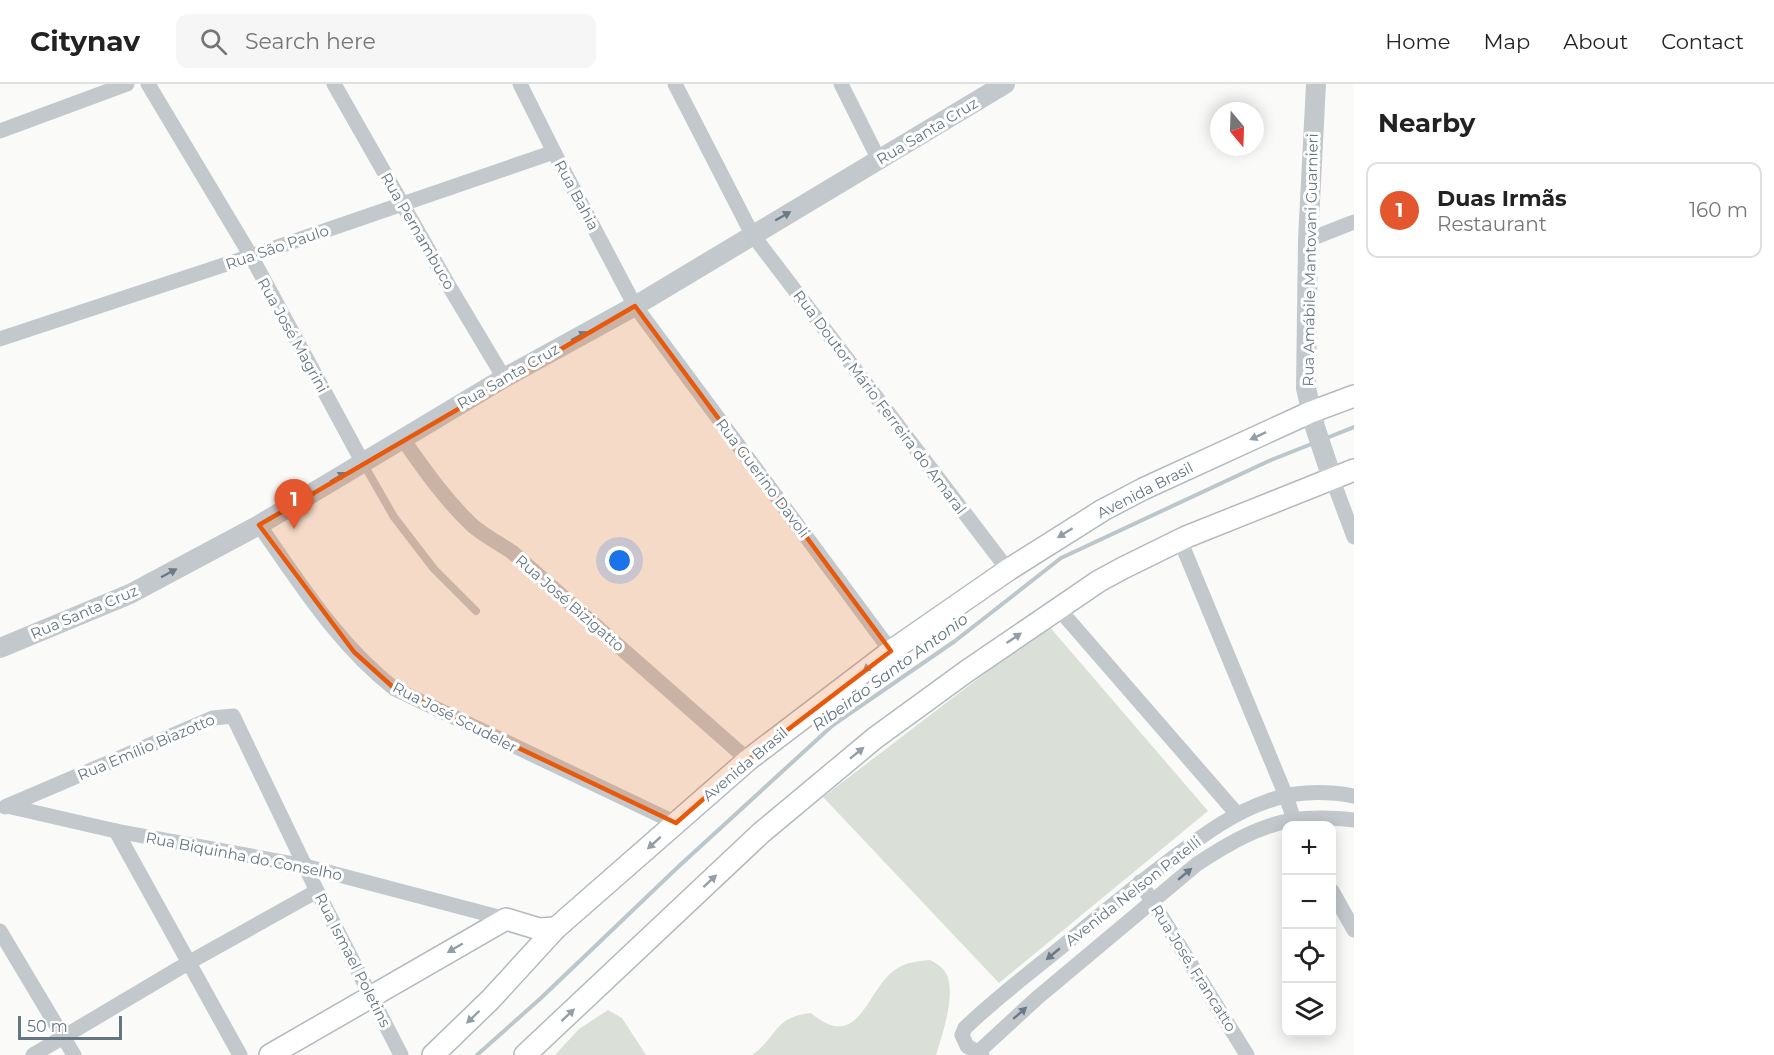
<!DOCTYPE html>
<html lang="en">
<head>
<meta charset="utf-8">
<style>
  :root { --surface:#fff; --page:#f6f6f6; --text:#222; --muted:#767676; --line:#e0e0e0; --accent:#e4572e }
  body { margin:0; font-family:Montserrat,sans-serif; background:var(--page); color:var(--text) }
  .controls { position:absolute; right:18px; bottom:18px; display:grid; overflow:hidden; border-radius:12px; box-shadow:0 3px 15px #0003 }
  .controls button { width:54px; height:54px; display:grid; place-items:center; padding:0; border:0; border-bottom:2px solid var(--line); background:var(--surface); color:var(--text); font:30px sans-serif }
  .compass { position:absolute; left:1210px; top:18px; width:54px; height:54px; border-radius:50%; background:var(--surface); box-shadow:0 3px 15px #0003; rotate:161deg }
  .scale { position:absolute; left:18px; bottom:15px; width:104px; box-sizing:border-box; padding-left:6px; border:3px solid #657683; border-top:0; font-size:16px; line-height:21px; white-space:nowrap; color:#657683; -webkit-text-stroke:4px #fff; paint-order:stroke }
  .you { position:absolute; left:620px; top:477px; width:21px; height:21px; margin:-15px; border:4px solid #fff; border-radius:50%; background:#1a73e8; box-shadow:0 0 0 9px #1a73e833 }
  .badge { display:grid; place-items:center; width:39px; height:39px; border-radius:50%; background:var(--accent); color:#fff; font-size:20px; font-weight:700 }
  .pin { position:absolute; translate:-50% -50px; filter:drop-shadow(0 2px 3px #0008) }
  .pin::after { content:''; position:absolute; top:32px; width:21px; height:18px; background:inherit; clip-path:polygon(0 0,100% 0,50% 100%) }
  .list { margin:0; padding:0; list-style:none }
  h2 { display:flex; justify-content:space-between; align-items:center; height:78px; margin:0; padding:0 24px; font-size:26px }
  h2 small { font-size:20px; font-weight:400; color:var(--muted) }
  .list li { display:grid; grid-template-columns:39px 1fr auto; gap:18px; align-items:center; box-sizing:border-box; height:96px; margin:0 12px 12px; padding:0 12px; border:2px solid var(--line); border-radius:12px }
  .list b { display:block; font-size:22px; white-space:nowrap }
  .list p { margin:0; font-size:20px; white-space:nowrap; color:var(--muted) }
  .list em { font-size:20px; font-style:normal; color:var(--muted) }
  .icon { flex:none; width:33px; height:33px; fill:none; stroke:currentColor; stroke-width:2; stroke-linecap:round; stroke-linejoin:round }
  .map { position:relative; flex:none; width:1354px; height:971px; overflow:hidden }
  header { display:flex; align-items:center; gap:36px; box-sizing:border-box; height:84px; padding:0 30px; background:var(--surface); border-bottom:2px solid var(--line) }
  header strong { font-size:28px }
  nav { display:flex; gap:33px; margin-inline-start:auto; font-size:21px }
  .search { width:420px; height:54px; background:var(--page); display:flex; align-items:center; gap:15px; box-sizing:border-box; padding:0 21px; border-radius:12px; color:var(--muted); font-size:22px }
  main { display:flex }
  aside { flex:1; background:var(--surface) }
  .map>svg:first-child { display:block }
  .green { fill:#dadfd7 }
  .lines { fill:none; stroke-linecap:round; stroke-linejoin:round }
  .stream { stroke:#bbc7cb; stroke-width:4 }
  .secondary-casing { stroke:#b3babf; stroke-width:24 }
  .service { stroke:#c3c8cc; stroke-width:8 }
  .minor { stroke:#c3c8cc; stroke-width:15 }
  .tertiary { stroke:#c3c8cc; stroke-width:20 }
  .secondary { stroke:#fff; stroke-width:21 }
  .oneway { fill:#6a7a87 }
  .oneway2 { fill:#939fa8 }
  .marked { fill:#e8590c; fill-opacity:0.2; stroke:#e8590c; stroke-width:4.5; stroke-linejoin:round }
  .labels { text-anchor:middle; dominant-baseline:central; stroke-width:6; stroke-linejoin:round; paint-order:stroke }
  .street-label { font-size:15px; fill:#657683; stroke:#fff }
  .water-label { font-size:16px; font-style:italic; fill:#60757c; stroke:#fff }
</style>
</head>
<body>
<header>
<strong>Citynav</strong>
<div class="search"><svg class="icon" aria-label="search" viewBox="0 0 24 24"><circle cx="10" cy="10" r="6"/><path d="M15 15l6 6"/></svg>Search here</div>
<nav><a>Home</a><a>Map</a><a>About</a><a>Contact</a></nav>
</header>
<main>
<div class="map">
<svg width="1354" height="971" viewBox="0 0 1354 971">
  <rect width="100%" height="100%" fill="#fafaf8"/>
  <!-- green -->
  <g class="green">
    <path d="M1048,541l160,186 -209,172 -176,-186z"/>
    <path d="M930,876c4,2 9,5 12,8 18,17 0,67 -6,87h-184c26,-18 21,-38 59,-42 50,42 55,-27 87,-45 10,-6 21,-7 32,-8z"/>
    <path d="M608,926l14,8 24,37h-91l24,-26z"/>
  </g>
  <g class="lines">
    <!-- stream -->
    <g class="stream">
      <path d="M1324,355l30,-12"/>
      <path d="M477,971l64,-57 137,-131 155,-142 122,-84 106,-83 210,-98 43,-17"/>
    </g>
    <!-- secondary casing -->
    <g class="secondary-casing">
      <g id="secondary">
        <path d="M270,971l236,-136 33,10 17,-1"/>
        <path d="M433,971l57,-55 66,-72 192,-168 143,-109 117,-81 95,-60 40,-21 168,-77 43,-16"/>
        <path d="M525,971l236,-222 114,-95 92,-67 132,-90 24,-13 63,-31 168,-67"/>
      </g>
    </g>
    <!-- service -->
    <path class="service" d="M363,379l31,54 40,52 42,42"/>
    <!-- minor -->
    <g class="minor">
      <path d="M148,0l103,172 112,207"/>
      <path d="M334,0l115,202 55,92"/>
      <path d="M520,0l34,68 81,154 256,345"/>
      <path d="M675,0l77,150 256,336"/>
      <path d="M841,0l38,76"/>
      <path d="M0,47l127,-47"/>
      <path d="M1308,156l46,-18"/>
      <path d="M0,255l251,-83 303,-104"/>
      <path d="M402,354c22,31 43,62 71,88 12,10 27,18 39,26l236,208"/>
      <path d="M1332,394l22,59"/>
      <path d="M259,441c41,58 79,120 136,164l281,134"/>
      <path d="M1180,456l106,256 10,30"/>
      <path d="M1058,524l179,206"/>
      <path d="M7,722l206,-88 20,-2 84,175 84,164"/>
      <path d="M5,723l2,-1 109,25 189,35 201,53"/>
      <path d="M116,747l124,224"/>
      <path d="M1140,798l107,173"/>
      <path d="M1332,807l22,39"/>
      <path d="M0,847l74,124"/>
      <path d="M33,971l155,-92 129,-72"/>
      <path d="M975,971l62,-57 160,-134c29,-19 62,-39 97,-44 19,-3 41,-2 60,0"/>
      <path d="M982,971l-15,-9 -5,-11 3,-7c33,-32 70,-59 105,-88 36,-30 71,-59 108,-86 28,-21 57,-42 90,-53 27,-10 58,-10 86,-5"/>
    </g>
    <!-- tertiary -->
    <g class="tertiary">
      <path d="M1316,0l-8,156 -2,148 9,39 17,51"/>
      <path d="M0,564l130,-54 129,-69 245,-147 131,-72 370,-222"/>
    </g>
    <!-- secondary -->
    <use href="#secondary" class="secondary"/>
  </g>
  <!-- one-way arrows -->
  <defs><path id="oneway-solid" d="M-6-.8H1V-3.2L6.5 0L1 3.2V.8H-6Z" transform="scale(1.5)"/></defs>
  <g class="oneway">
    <use href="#oneway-solid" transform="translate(783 132) rotate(-30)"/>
    <use href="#oneway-solid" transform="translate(579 252) rotate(-29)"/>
    <use href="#oneway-solid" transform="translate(338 393) rotate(-31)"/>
    <use href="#oneway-solid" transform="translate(169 489) rotate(-28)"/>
    <use href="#oneway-solid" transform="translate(1185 790) rotate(-40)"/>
    <use href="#oneway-solid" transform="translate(1053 870) rotate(140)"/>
    <use href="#oneway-solid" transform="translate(1020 929) rotate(-41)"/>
  </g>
  <g class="oneway2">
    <use href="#oneway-solid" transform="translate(1258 352) rotate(155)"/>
    <use href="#oneway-solid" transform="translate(1065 449) rotate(148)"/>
    <use href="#oneway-solid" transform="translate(1014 554) rotate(-34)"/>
    <use href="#oneway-solid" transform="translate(870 582) rotate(144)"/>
    <use href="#oneway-solid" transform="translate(857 669) rotate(-39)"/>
    <use href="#oneway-solid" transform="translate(654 759) rotate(138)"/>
    <use href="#oneway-solid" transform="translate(710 797) rotate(-43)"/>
    <use href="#oneway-solid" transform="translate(455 864) rotate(150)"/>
    <use href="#oneway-solid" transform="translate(568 931) rotate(-43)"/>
    <use href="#oneway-solid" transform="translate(473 933) rotate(136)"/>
  </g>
  <!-- marked area -->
  <path class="marked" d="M635,222l256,345 -143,109 -72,63 -281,-134 -41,-37 -95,-127z"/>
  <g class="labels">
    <!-- street labels -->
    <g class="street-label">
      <text transform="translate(927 47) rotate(-31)">Rua Santa Cruz</text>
      <text transform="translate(577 111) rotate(62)">Rua Bahia</text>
      <text transform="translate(418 147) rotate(60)">Rua Pernambuco</text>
      <text transform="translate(277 163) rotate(-19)">Rua São Paulo</text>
      <text transform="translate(1310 176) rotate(-89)">Rua Amábile Mantovani Guarnieri</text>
      <text transform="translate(293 251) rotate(61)">Rua José Magrini</text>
      <text transform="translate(508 292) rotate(-30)">Rua Santa Cruz</text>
      <text transform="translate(880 318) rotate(53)">Rua Doutor Mário Ferreira do Amaral</text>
      <text transform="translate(763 394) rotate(53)">Rua Guerino Davoli</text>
      <text transform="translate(1145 406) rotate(-27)">Avenida Brasil</text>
      <text transform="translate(570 519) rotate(41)">Rua José Bizigatto</text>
      <text transform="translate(84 528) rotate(-23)">Rua Santa Cruz</text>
      <text transform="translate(455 633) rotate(27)">Rua José Scudeler</text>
      <text transform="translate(146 663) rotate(-23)">Rua Emílio Biazotto</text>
      <text transform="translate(745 680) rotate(-40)">Avenida Brasil</text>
      <text transform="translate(244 772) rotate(11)">Rua Biquinha do Conselho</text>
      <text transform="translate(1133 807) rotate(-38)">Avenida Nelson Patelli</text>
      <text transform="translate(353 876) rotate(63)">Rua Ismael Poletins</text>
      <text transform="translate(1194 884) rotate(58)">Rua José. Francatto</text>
    </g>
    <!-- water labels -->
    <g class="water-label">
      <text transform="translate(890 588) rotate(-36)">Ribeirão Santo Antonio</text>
    </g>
  </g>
</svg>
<div class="controls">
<button>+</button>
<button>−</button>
<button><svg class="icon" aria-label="locate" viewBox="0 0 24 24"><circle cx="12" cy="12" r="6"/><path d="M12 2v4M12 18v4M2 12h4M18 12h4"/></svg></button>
<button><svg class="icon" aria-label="layers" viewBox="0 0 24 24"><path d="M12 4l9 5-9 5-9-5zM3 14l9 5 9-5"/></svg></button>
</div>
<svg class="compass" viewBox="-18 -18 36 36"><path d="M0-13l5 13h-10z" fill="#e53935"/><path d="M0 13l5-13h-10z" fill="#767676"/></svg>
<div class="scale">50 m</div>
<div class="you"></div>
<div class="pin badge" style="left:294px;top:445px">1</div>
</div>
<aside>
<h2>Nearby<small></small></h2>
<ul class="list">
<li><span class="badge">1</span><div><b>Duas Irmãs</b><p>Restaurant</p></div><em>160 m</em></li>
</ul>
</aside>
</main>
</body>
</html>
